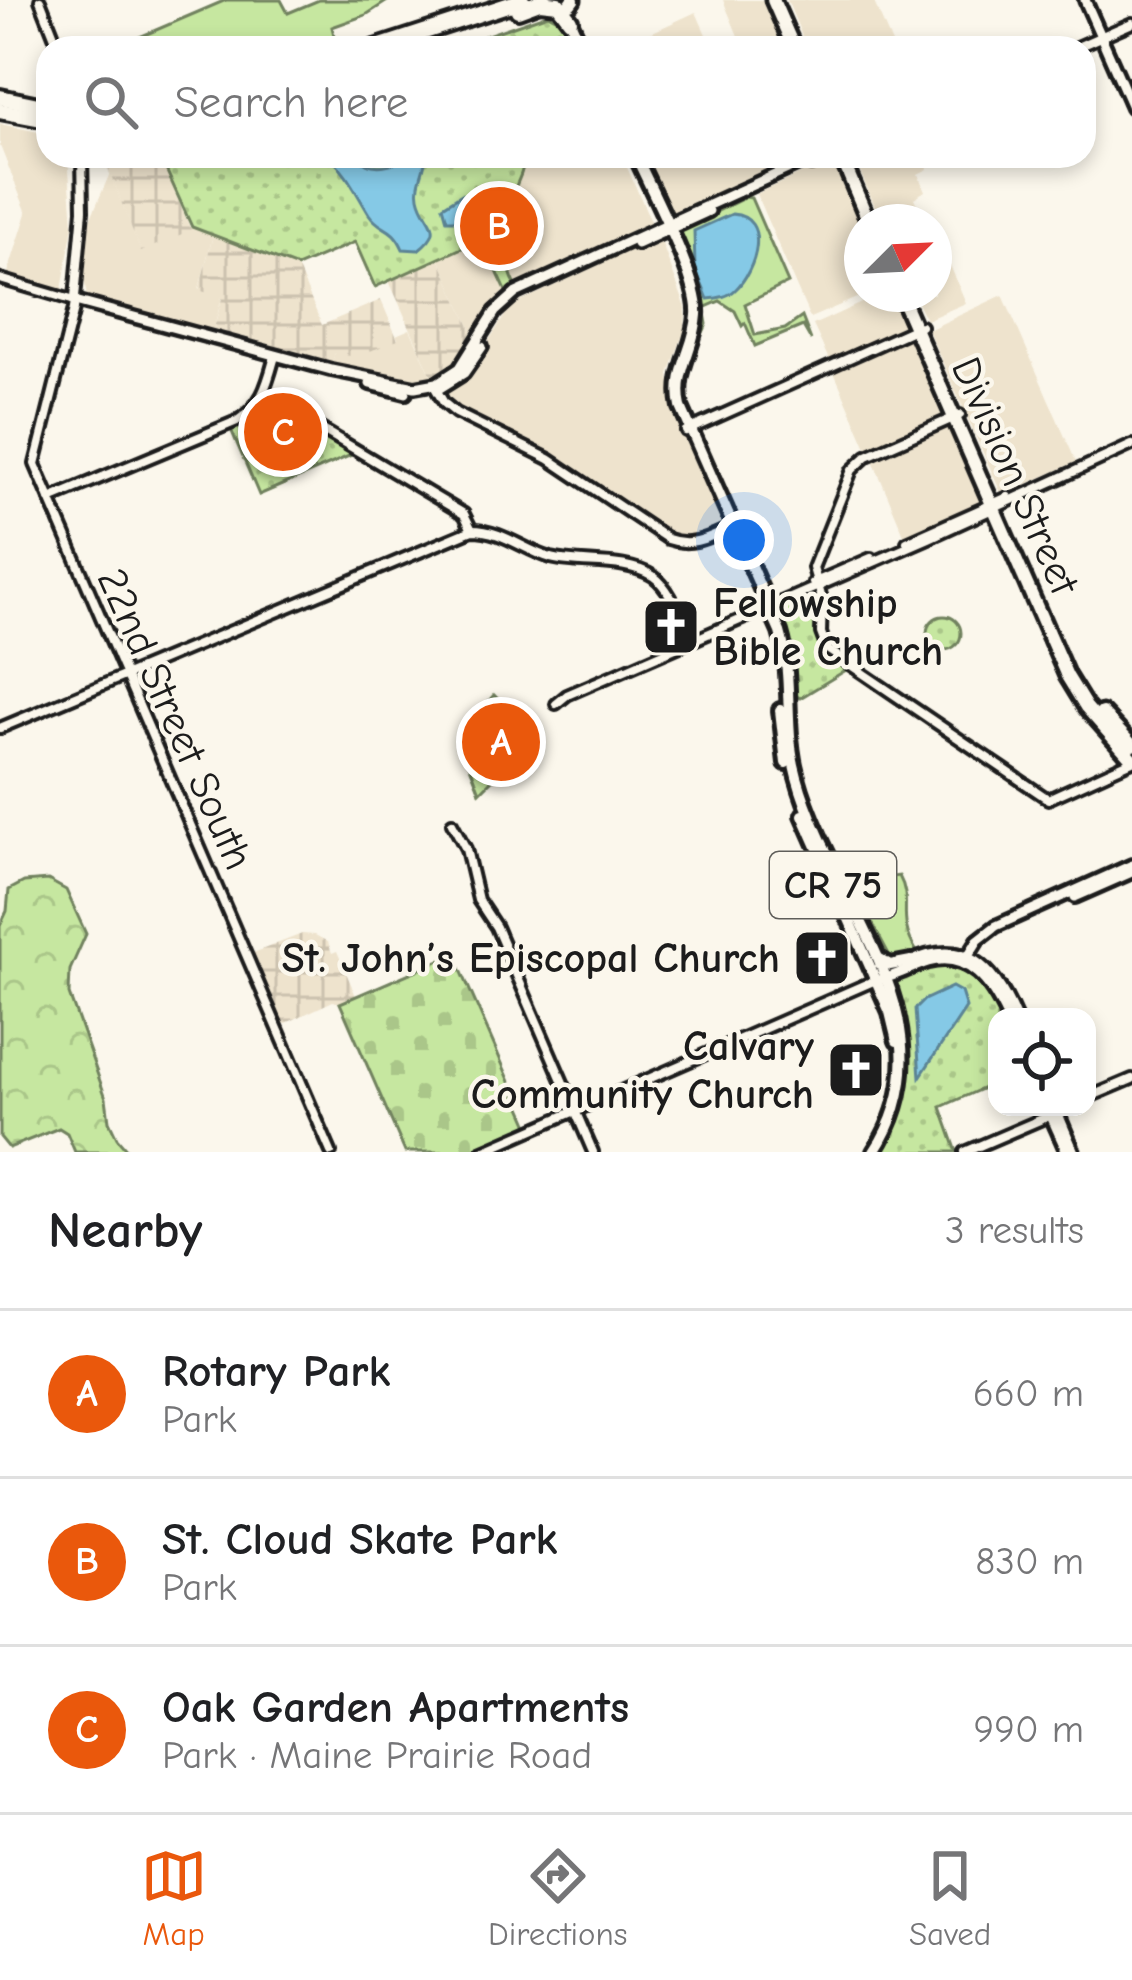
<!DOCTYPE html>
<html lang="en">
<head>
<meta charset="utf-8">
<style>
  :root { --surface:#fff; --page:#f2f2f2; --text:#202124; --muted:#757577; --line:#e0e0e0; --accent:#ea580c }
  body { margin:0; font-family:"Comic Neue",sans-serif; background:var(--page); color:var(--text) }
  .controls { position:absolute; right:36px; bottom:36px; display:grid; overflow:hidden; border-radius:24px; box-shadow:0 6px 18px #0003 }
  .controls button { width:108px; height:108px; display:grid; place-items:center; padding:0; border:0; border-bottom:3px solid var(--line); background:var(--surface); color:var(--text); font:60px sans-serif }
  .compass { position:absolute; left:844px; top:204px; width:108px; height:108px; border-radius:50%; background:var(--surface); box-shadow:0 6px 18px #0003; rotate:66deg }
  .you { position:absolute; left:744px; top:540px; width:42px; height:42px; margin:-30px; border:9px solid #fff; border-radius:50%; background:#1a73e8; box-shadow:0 0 0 18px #1a73e833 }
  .badge { display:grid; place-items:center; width:78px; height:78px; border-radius:50%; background:var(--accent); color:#fff; font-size:39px; font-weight:700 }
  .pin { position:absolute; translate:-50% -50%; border:6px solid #fff; box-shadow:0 3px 12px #0006 }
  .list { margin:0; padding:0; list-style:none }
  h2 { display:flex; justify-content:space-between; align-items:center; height:156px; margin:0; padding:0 48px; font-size:51px }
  h2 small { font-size:39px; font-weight:400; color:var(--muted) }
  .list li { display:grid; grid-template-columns:78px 1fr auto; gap:36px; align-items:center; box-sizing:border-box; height:168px; padding:0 48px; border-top:3px solid var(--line) }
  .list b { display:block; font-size:45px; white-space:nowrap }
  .list p { margin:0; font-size:39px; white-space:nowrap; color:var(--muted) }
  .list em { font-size:39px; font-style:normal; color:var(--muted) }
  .icon { flex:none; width:66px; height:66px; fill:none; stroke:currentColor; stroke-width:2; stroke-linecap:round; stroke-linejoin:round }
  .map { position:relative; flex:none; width:1132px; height:1152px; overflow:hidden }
  .search { position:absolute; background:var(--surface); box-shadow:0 6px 18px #0003; left:36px; right:36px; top:36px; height:132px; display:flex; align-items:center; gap:30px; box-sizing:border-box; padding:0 42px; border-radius:36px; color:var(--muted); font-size:45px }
  .sheet { height:660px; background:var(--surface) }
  nav { display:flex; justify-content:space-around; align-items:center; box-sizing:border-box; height:168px; border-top:3px solid var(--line); background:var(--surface); font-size:33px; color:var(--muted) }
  nav a { display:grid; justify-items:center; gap:6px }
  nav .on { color:var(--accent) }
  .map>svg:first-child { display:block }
  .built { fill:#eee3cd }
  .industrial { fill:url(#industrial-grid) }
  .green { fill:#c6e7a0; stroke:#71825e; stroke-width:3 }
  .forest { fill:url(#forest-crowns); stroke:#71825e; stroke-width:3 }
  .cemetery { fill:url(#cemetery-stones); stroke:#71825e; stroke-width:3 }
  .park { fill:url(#park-dots); stroke:#71825e; stroke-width:3 }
  .water { fill:#85c9e6; stroke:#5b8495; stroke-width:3 }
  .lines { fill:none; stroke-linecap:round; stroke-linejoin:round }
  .tertiary-casing { stroke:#1c1c1c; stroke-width:16 }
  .secondary-casing { stroke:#1c1c1c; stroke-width:18 }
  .primary-casing { stroke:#1c1c1c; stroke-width:20 }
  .trunk-casing { stroke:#1c1c1c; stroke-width:21 }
  .motorway-casing { stroke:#1c1c1c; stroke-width:22 }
  .tertiary { stroke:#fbf7ec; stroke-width:8 }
  .secondary { stroke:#fbf7ec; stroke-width:9 }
  .primary { stroke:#fbf7ec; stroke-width:10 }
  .trunk { stroke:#fbf7ec; stroke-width:12 }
  .motorway { stroke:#fbf7ec; stroke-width:14 }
  .labels { text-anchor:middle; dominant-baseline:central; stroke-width:9; stroke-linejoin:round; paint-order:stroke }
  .shield { fill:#fbf7ec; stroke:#5f5e5a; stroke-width:3 }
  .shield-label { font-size:39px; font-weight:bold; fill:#1c1c1c }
  .street-label { font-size:42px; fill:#1c1c1c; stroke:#fbf7ec }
  .poi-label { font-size:42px; font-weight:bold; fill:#1c1c1c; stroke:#fbf7ec; text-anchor:end }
</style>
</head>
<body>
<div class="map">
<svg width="1132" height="1152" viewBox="0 0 1132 1152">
  <defs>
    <pattern id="industrial-grid" width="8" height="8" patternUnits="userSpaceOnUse" patternTransform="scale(3)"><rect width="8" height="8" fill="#eee3cd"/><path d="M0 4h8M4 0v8" fill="none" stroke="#ccc2af"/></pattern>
    <pattern id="forest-crowns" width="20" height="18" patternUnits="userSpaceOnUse" patternTransform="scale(3)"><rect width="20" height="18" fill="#c6e7a0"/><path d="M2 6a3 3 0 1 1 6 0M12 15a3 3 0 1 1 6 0" fill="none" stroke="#aac689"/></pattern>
    <pattern id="cemetery-stones" width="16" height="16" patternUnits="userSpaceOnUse" patternTransform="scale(3)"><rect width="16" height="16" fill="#c6e7a0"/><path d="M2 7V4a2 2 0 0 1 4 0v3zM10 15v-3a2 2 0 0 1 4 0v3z" fill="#aac689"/></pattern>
    <pattern id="park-dots" width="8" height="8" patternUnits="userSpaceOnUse" patternTransform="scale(3)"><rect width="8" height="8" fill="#c6e7a0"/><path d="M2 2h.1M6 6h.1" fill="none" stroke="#aac689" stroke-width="1.8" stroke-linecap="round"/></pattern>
  </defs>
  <rect width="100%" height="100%" fill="#fbf7ec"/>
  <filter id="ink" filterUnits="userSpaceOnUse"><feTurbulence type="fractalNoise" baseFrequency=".00833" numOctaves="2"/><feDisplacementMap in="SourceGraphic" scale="24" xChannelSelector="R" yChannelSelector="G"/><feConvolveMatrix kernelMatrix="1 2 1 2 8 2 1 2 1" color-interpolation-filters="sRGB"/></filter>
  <g filter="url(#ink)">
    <!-- built -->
    <g class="built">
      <path d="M723,0h45l21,48h-46z"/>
      <path d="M787,0h86l21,48h-87z"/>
      <path d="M696,12l16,36h-94z"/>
      <path d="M0,124l48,10v22h20l5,69 -12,71 -55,-17 21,-66 -27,-67z"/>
      <path d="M525,156h97l31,70 -136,62 -7,-12 -6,-34 3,-34z"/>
      <path d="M641,156h168l-140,63z"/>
      <path d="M853,156h69l6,13 -10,5 7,17 -11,7 8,17 6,-2 4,9h-50z"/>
      <path d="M833,159l4,1 27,62 -2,72h4l-56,24 -54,-124z"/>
      <path d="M110,173l31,78 51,-24 21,8 -14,54 23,8 -10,39 -125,-38 -3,-22 6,-56z"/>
      <path d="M934,227l32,76 -40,17 -13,-26h21z"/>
      <path d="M659,236l27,72 -1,21 -16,45 3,31 53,123 -28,12 -26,-3 -131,-88 -88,-43 -12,-16 32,-23 39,-61z"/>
      <path d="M483,238l24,55 -19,21 -12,26 -37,-82z"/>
      <path d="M881,294h14l12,33 -77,35 -17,-37z"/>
      <path d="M1003,295l73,167 -74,33 -74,-165z"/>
      <path d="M410,329l24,52 -13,4 -90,-19 4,-14 63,-13 -2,-4z"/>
      <path d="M912,335l36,80 -80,35 -35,-80z"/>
      <path d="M951,423l31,80 -77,34 -33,-79z"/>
    </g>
    <!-- industrial -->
    <g class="industrial">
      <path d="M103,156h57l31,74 -50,22z"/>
      <path d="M213,235l84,32 25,58 59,-25 17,40 -43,17 -20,-4 -4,13 -119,-30 10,-38 -23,-8z"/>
      <path d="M439,258l37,82 -13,21 -29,20 -45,-100z"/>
      <path d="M302,934l13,1 13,7 4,11 5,-2 19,45 -16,7 -7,-2 -53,25 -32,-71z"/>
    </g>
    <!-- green -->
    <g class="green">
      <path d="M226,0h55l7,13 31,-13h70l-23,15 -34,12 5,21h-223z"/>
      <path d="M746,197l5,1 37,85 -43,21 10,31 30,-6 17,-12 9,23 -8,-14 -48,20 -10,-23 -3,3 -7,-15 -15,-10 -16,7 3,16 -7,15h-4l4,-24 -26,-82z"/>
    </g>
    <!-- forest -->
    <g class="forest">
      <path d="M871,874l6,5 22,-3c15,27 -4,41 18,76l-24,10 -42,-79z"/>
      <path d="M48,880l18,10 20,44 -16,36 -1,24 37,104 3,23 8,17 12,14h-54l-8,-19 -8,-5 -50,20 -9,-11v-211l7,-15 2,-21 15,-8z"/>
    </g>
    <!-- cemetery -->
    <path class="cemetery" d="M454,954l75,171 -61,27h-63l-65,-149z"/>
    <!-- park -->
    <g class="park">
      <path d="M548,14l17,9 9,25h-124z"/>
      <path d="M160,156h365c-1,16 -10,31 -16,46 -9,26 -5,62 8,86l-10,5 -25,-54 -107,48 -20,-45 -58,25 -105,-40z"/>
      <path d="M266,402l90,51 -97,42 -29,-68 21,-10z"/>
      <path d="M815,592c11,43 -12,44 33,77l-48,29 -10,-6 -1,-46 -12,-34 3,-5z"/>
      <circle cx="944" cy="633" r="17"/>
      <path d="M494,695l28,29 22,7 -11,28 -41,21 -12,12 -22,-57z"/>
      <path d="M931,965c38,-2 57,19 71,52h-5v65l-56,25 16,45h-81c25,-38 38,-80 30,-126 -2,-15 -11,-30 -13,-45z"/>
    </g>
    <!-- water -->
    <g class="water">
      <path d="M329,156h28c21,22 44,0 69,0 -1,14 -10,27 -7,41 5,26 30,29 -1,53l-15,-1c-11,-25 -22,-17 -34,-35 -13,-21 -21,-40 -40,-58z"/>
      <path d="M462,194l15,7 4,10 -13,9h-21l-4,-14z"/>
      <path d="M732,214c40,3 24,57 3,76 -7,7 -17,8 -27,9l-13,-31 -1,-37z"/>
      <path d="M952,987l9,5 5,16 -46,69 -5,-68 9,-9z"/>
    </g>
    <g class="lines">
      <!-- tertiary casing -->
      <g class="tertiary-casing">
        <g id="tertiary">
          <path d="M40,0l19,48"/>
          <path d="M1075,48l57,-25"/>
          <path d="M82,156l1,54 -9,99 -39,155 296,688"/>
          <path d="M0,279l75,22"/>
          <path d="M433,384l11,19 12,10 93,46 119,80c25,9 43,-3 66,-13"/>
          <path d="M264,395l200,119 8,16"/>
          <path d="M960,415l-93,41 -15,14 -39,98 9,31 -1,34 6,16 221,150 84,-38"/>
          <path d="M686,431l235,-105"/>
          <path d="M50,499l187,-78c26,-17 30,-36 38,-65"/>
          <path d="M907,542l101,-45"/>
          <path d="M813,583l58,-25"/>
          <path d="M556,704l11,-9 362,-157 203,-93"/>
          <path d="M0,728l472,-198c31,0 51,20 79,28 32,8 73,0 102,18 20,14 27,44 37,65"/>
          <path d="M452,823l14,26 12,51 18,27 97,225"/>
          <path d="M1087,1098l45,-19"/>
          <path d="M481,1152l390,-170"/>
          <path d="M965,1152l105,-45"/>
        </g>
      </g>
      <!-- secondary casing -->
      <g class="secondary-casing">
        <g id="secondary">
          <path d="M1085,0l47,107"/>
          <path d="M811,164l19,-8"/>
          <path d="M637,244l72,-33"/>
          <path d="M75,301l256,69 84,17 22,-4 23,-15 35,-56 21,-19 300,-137"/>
          <path d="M370,384l36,9"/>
          <path d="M440,388l24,-15 18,-26"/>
          <path d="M1075,897l57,-25"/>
          <path d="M908,963c57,-27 86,4 107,54"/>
          <path d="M963,964l15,-24 18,-14 136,-61"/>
          <path d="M882,979c16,-4 30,-12 46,-17 41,-11 64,22 79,55"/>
          <path d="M1047,1107l20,45"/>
          <path d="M1055,1107l19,45"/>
        </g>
      </g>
      <!-- primary casing -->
      <g class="primary-casing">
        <g id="primary">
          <path d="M567,14l15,34"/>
          <path d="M636,156c16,36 64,125 61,159 -2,34 -24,56 -16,92l99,225c14,47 3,97 17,145 34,125 162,246 77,375"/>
          <path d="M780,710l6,53"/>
          <path d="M803,815l87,197 7,29"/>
          <path d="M880,959l10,6 21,-4"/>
        </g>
      </g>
      <!-- trunk casing -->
      <g class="trunk-casing">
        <g id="trunk">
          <path d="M773,0l21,48"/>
          <path d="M570,4l3,-4"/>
          <path d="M841,156l28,66"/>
          <path d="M900,294l167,382 19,31 46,52"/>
          <path d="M1102,713l30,32"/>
        </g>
      </g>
      <!-- motorway casing -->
      <g class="motorway-casing">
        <g id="motorway">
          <path d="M540,2l18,2 12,16"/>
          <path d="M518,10l27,-10"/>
          <path d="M375,48l148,-48"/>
          <path d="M0,97l48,10"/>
          <path d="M0,111l48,9"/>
        </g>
      </g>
      <!-- tertiary -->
      <use href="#tertiary" class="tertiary"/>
      <!-- secondary -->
      <use href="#secondary" class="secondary"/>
      <!-- primary -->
      <use href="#primary" class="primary"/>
      <!-- trunk -->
      <use href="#trunk" class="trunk"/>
      <!-- motorway -->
      <use href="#motorway" class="motorway"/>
    </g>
  </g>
  <!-- icons -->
  <defs>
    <g id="church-square" transform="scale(3)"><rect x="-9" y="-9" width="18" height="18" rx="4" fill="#1c1c1c" stroke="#fbf7ec"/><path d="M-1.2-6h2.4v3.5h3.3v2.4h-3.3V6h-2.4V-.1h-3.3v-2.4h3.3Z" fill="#fff"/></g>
  </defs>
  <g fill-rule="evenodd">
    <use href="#church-square" x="671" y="627"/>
    <use href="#church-square" x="822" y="958"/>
    <use href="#church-square" x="856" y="1070"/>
  </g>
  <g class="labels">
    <!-- shield labels -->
    <rect class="shield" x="770" y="852" width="126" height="66" rx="9"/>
    <g class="shield-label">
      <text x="833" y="885">CR 75</text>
    </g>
    <!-- street labels -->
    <g class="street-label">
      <text transform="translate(1015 476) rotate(66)">Division Street</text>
      <text transform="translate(175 719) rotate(66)">22nd Street South</text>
    </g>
    <!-- poi labels -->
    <g class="poi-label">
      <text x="713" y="603" text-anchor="start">Fellowship<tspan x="713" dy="48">Bible Church</tspan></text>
      <text x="780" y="958">St. John’s Episcopal Church</text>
      <text x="814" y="1046">Calvary<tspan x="814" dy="48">Community Church</tspan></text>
    </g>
  </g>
</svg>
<div class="controls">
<button><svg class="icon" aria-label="locate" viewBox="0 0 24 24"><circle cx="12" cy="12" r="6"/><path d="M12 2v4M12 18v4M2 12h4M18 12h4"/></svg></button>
</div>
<svg class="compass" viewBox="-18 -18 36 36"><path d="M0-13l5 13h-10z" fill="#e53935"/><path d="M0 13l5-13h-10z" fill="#757577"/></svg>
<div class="you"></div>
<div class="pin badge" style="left:501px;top:742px">A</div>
<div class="pin badge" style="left:499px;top:226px">B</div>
<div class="pin badge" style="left:283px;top:432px">C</div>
<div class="search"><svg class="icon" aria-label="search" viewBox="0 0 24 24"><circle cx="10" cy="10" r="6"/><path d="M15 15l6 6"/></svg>Search here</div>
</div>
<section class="sheet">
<h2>Nearby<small>3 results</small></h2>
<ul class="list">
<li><span class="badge">A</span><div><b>Rotary Park</b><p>Park</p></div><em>660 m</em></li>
<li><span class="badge">B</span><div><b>St. Cloud Skate Park</b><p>Park</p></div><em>830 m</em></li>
<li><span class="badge">C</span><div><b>Oak Garden Apartments</b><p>Park · Maine Prairie Road</p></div><em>990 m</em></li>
</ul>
</section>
<nav>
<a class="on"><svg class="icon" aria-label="map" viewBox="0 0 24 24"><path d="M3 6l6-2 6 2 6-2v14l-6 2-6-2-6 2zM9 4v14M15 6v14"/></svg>Map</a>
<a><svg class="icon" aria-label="directions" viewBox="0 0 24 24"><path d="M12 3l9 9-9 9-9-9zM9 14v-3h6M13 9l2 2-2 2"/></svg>Directions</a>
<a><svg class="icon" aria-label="saved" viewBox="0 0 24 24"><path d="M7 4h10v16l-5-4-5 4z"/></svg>Saved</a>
</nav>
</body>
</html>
